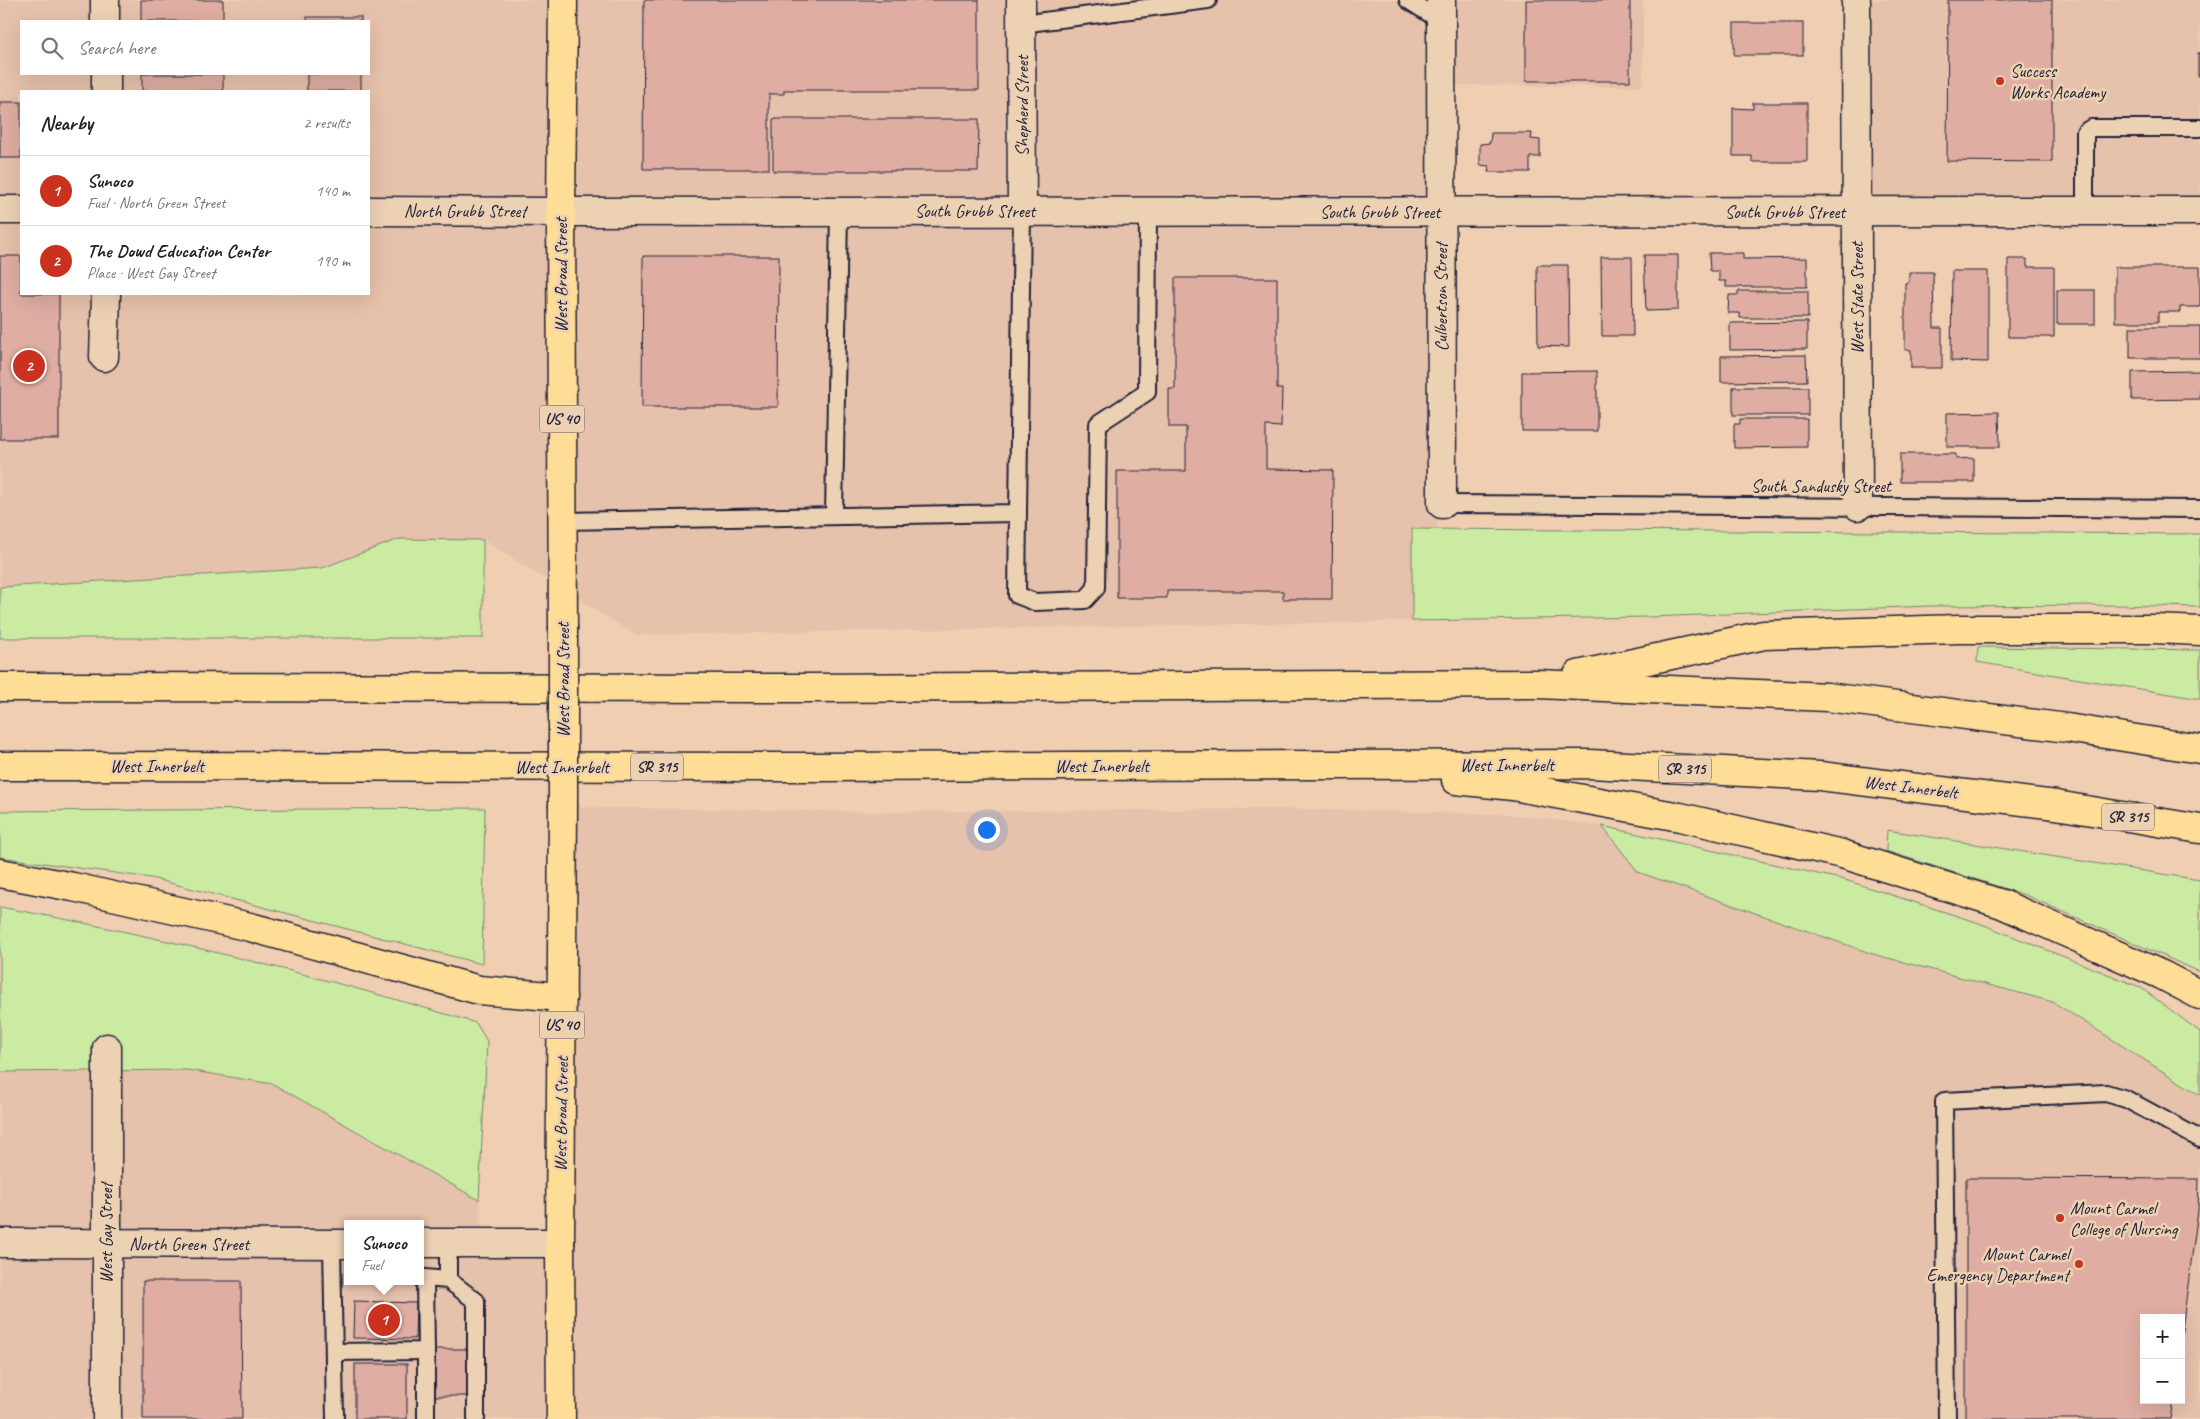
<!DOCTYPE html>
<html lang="en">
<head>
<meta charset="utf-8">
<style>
  :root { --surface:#fff; --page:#f2f2f2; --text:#222; --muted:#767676; --line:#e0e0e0; --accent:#c8321e }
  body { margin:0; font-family:Caveat,sans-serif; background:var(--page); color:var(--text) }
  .controls { position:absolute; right:15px; bottom:15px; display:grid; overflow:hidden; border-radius:0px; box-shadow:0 5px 20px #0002 }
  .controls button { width:45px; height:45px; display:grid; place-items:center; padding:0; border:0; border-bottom:1px solid var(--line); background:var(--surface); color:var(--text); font:25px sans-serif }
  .you { position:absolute; left:986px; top:829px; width:18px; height:18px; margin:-12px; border:4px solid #fff; border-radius:50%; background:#1a73e8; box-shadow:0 0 0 8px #1a73e833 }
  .badge { display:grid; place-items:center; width:32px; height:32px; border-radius:50%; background:var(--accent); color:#fff; font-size:16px; font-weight:700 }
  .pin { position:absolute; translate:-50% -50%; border:2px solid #fff; box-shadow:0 1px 5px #0006 }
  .popup { position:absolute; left:344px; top:1220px; width:80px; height:65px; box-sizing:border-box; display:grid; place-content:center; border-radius:0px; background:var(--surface); filter:drop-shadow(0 1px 4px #0005); font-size:16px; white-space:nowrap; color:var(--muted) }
  .popup b { font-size:19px; color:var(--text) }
  .popup::after { content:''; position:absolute; left:50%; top:100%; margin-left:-10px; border:10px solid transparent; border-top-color:var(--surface) }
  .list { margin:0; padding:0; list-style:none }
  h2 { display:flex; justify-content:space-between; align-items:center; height:65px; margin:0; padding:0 20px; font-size:21px }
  h2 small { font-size:16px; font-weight:400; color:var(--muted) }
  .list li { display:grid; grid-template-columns:32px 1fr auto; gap:15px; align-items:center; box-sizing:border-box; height:70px; padding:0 20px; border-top:1px solid var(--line) }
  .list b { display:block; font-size:19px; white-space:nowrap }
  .list p { margin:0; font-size:16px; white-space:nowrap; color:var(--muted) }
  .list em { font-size:16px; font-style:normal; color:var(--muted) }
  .icon { flex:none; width:28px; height:28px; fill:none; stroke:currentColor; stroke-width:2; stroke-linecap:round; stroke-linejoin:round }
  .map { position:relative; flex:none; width:2200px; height:1419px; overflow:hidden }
  .search { position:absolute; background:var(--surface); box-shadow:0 5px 20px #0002; left:20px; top:20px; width:350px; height:55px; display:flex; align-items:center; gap:12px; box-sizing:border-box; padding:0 18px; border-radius:0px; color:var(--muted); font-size:19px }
  .panel { position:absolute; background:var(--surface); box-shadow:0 5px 20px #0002; left:20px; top:90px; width:350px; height:205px; border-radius:0px }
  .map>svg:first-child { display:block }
  .built { fill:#e6c1ab; fill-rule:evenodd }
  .green { fill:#cbeaa2; stroke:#76866e }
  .building { fill:#dfada2; stroke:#22223b }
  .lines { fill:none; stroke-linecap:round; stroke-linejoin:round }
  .service-casing { stroke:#22223b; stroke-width:20 }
  .minor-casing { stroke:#22223b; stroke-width:31 }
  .tertiary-casing { stroke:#22223b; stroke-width:31 }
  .primary-casing { stroke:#22223b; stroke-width:31 }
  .motorway-casing { stroke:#22223b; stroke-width:31 }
  .service { stroke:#ecd1b3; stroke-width:16 }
  .minor { stroke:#ecd1b3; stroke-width:28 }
  .tertiary { stroke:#ecd1b3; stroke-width:28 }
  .primary { stroke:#ffdd96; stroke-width:28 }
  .motorway { stroke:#ffdd96; stroke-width:28 }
  .primary-bridge-casing { stroke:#22223b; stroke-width:31; stroke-linecap:butt }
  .primary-bridge { stroke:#ffdd96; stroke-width:28 }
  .poi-dot { fill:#c8321e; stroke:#ecd1b3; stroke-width:2 }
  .labels { text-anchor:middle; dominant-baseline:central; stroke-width:5; stroke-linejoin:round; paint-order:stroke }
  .shield { fill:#ecd1b3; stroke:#5f565f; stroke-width:1 }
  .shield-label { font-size:16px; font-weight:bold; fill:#22223b }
  .poi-label { font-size:18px; fill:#22223b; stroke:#ecd1b3; text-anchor:start }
  .street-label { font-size:18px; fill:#22223b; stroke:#ecd1b3 }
</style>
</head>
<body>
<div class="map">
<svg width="2200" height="1419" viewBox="0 0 2200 1419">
  <rect width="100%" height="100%" fill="#efceb2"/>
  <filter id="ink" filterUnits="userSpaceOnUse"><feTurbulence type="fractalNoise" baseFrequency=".02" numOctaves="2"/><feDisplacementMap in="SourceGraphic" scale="10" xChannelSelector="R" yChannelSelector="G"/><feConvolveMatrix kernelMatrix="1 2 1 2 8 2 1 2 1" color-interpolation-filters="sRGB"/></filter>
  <g filter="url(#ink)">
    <!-- built -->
    <g class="built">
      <path d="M0,0h1643v86l-201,-1 -5,444 -25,1v91l-776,14 -153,-95 -84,-1 -77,29 -322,19zM21,21h348v53h-348zM21,91h348v203h-348z"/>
      <path d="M1853,0h347v212l-349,-2z"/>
      <path d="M563,807l309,5 408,-3 226,5 96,12 37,46 234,82 180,48 147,93v324h-2200v-347l187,-2 86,14 206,116 4,43h77zM348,1224h72v57h-72zM2144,1318h37v82h-37z"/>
    </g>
    <!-- green -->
    <g class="green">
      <path d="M1412,529l788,5v73l-81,-2 -190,1 -280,11 -237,4z"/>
      <path d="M399,539l84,1v98h-483v-51l322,-19z"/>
      <path d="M1978,647l222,3v49l-223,-37z"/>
      <path d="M485,808l-3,156 -331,-86 -151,-21v-46z"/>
      <path d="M1602,826l243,54 134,43 161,64 60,45v63l-147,-93 -180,-48 -235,-82z"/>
      <path d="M1887,830l313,50v92l-175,-77 -139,-44z"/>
      <path d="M0,907c161,29 320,69 476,116l11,18 -8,159 -206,-116 -86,-14 -187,2z"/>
    </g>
    <!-- building -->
    <g class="building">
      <rect x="141" y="0" width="82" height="21"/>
      <path d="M644,0h335v90h-195v4h-15v75h-126z"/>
      <rect x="1526" y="0" width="104" height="81"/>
      <path d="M1948,0h104v162l-105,-1z"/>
      <rect x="307" y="17" width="54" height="4"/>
      <rect x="1734" y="23" width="69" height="32"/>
      <rect x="2198" y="53" width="2" height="23"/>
      <rect x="142" y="74" width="81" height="17"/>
      <rect x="307" y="74" width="54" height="17"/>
      <rect x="0" y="102" width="21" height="56"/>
      <path d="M1753,103h54v59h-55v-6h-19v-48l20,1z"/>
      <path d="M773,119h206l-1,52h-205z"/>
      <path d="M1491,133h41l-1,6 9,1v17h-10v15h-42l1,-6 -9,-1v-21l10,-1z"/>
      <path d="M1709,253h34v6l64,-1v29h-81v-6h-7v-10h-9z"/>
      <path d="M1644,255h34v55l-32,1z"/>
      <path d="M0,256h21v38h38v145h-59z"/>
      <path d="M643,256h136l-1,151h-136z"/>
      <path d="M1601,257h31l1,79h-31z"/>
      <path d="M2008,259h19v8h27v70h-46z"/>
      <path d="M1537,265h31l1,82 -31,-1z"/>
      <path d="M2115,267h85v40h-20v5h-22v10h-43z"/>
      <path d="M1952,271h36v91l-37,-1z"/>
      <path d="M1909,272h24l1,56h8v40h-31v-18h-6v-67l4,-1z"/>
      <path d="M1175,278h102v111h5l-1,38 -15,-1v43l67,1 -1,129h-49v-8h-116v7h-50v-127h69v-44h-17v-38h6z"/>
      <rect x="2057" y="290" width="38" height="34"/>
      <path d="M1738,291h70v27h-68v-5h-12l1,-18h9z"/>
      <path d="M1807,322v27l-77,1v-27z"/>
      <rect x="2130" y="327" width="70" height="31"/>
      <path d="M1806,355l1,26 -86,1v-26z"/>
      <path d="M1597,371v60h-75v-59z"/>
      <path d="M2200,371v28l-68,1v-28z"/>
      <rect x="1733" y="387" width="75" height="28"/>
      <path d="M1999,412l1,35h-53v-34z"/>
      <path d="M1740,419h67v28l-73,1v-24h6z"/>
      <path d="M1900,454h56v5l18,-1v24h-74z"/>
      <path d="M1966,1178l233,1 -1,32 -17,126v-19h-37v82h29l-3,19h-204z"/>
      <path d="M143,1281h98l1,138h-99z"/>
      <path d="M354,1301l62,2 -1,36 -62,-1z"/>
      <rect x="434" y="1349" width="37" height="47"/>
      <rect x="355" y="1364" width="52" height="55"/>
    </g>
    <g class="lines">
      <!-- service casing -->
      <g class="service-casing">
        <g id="service">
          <path d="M1408,0l33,21"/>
          <path d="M1021,24l187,-24"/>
          <path d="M2085,211v-79l6,-4h109"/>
          <path d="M1442,504l758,5"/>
          <path d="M1018,513l-1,82 18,7 50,-2 11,-12 2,-164 49,-32 1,-181"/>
          <path d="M834,516l5,-305"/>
          <path d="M563,521l455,-8 4,-302"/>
          <path d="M332,1244l3,175"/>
          <path d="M425,1278l23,2 28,21v118"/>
          <path d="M448,1280v-37"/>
          <path d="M426,1351v68"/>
          <path d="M334,1352l92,-1 -1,-73h-5"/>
          <path d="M1947,1419l-3,-318 162,-8 20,6 74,40"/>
        </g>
      </g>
      <!-- minor casing -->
      <g class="minor-casing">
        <g id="minor">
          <path d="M105,0v21"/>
          <path d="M1021,0l1,211"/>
          <path d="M1441,0l1,504"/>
          <path d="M1856,0l2,506"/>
          <path d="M106,74v17"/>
          <path d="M0,210h21"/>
          <path d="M369,211l192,1"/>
          <path d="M104,357l2,-63"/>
          <path d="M107,1048v371"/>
          <path d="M0,1243l348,1"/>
          <path d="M420,1243h140"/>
        </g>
      </g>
      <!-- tertiary casing -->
      <g class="tertiary-casing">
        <path id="tertiary" d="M561,212l1639,-1"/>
      </g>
      <!-- primary casing -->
      <g class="primary-casing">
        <g id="primary">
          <path d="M563,0l-2,212 2,414"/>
          <path d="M561,1419l-1,-176 3,-436"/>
        </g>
      </g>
      <!-- motorway casing -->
      <g class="motorway-casing">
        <g id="motorway">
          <path d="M1578,675l186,-40 195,-6h196l45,2"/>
          <path d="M0,687l808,1 730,-4 289,13 240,31 133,21"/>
          <path d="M0,766l808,1 782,-3 230,12 236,29 144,24"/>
          <path d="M1456,780l57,6 167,31 162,37 160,50 160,71 38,20"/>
          <path d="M0,873l73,14 177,40 229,63 83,7"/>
        </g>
      </g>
      <!-- service -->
      <use href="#service" class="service"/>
      <!-- minor -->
      <use href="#minor" class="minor"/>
      <!-- tertiary -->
      <use href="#tertiary" class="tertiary"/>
      <!-- primary -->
      <use href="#primary" class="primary"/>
      <!-- motorway -->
      <use href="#motorway" class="motorway"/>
      <!-- primary-bridge casing -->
      <g class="primary-bridge-casing">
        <path id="primary-bridge" d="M563,807v-181"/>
      </g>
      <!-- primary-bridge -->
      <use href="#primary-bridge" class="primary-bridge"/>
    </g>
  </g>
  <!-- markers -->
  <g class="poi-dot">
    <circle cx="2000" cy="81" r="5"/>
    <circle cx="2060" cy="1218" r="5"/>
    <circle cx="2079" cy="1264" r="5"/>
  </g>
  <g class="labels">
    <!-- shield labels -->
    <g class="shield">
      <rect x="539.5" y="405.5" width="45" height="27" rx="4"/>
      <rect x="631" y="753.5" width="52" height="27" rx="4"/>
      <rect x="1659" y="755.5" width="52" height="27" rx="4"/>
      <rect x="2102" y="803.5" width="52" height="27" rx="4"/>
      <rect x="539.5" y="1011.5" width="45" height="27" rx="4"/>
    </g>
    <g class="shield-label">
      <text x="562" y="419">US 40</text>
      <text x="657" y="767">SR 315</text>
      <text x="1685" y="769">SR 315</text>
      <text x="2128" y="817">SR 315</text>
      <text x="562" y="1025">US 40</text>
    </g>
    <!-- poi labels -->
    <g class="poi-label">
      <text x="2010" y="71">Success<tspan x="2010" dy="21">Works Academy</tspan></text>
      <text x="2070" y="1208">Mount Carmel<tspan x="2070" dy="21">College of Nursing</tspan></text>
      <text x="2069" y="1254" text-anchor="end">Mount Carmel<tspan x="2069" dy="21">Emergency Department</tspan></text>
    </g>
    <!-- street labels -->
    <g class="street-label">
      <text transform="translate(1022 106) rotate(-90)">Shepherd Street</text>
      <text x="465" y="211">North Grubb Street</text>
      <text x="975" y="211">South Grubb Street</text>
      <text x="1380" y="212">South Grubb Street</text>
      <text x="1785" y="212">South Grubb Street</text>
      <text transform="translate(561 275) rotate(-90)">West Broad Street</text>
      <text transform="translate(1441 297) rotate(-90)">Culbertson Street</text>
      <text transform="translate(1857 298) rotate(-90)">West State Street</text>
      <text x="1821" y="486">South Sandusky Street</text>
      <text transform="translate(563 680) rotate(-90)">West Broad Street</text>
      <text x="1507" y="765">West Innerbelt</text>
      <text x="157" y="766">West Innerbelt</text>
      <text x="1102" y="766">West Innerbelt</text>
      <text x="562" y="767">West Innerbelt</text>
      <text transform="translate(1911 787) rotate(7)">West Innerbelt</text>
      <text transform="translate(561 1114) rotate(-89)">West Broad Street</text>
      <text transform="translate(106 1233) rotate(-90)">West Gay Street</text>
      <text x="189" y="1244">North Green Street</text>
    </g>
  </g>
</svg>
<div class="controls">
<button>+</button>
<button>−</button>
</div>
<div class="you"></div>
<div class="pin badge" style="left:384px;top:1320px">1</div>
<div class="popup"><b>Sunoco</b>Fuel</div>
<div class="pin badge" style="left:29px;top:366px">2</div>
<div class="search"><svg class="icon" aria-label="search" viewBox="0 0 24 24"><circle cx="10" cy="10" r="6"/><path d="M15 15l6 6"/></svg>Search here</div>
<section class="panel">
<h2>Nearby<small>2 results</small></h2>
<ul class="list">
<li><span class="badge">1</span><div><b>Sunoco</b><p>Fuel · North Green Street</p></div><em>140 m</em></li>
<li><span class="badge">2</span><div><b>The Dowd Education Center</b><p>Place · West Gay Street</p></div><em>190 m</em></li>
</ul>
</section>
</div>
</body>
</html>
